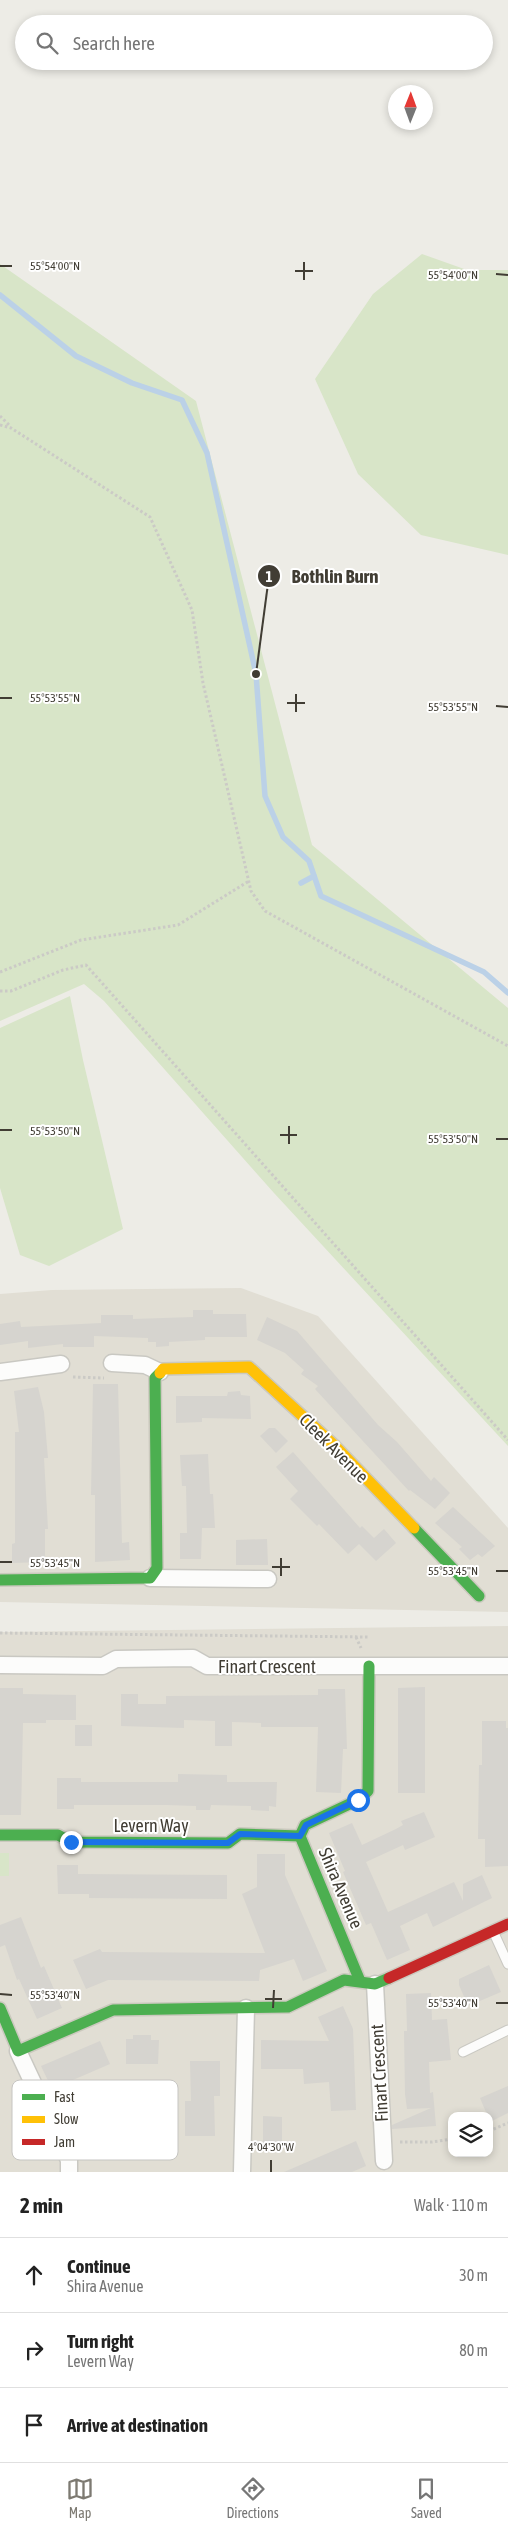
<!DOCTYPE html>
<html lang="en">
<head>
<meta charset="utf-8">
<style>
  :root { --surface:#fff; --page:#f2f2f2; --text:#222; --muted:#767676; --line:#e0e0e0; --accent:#7d7a72 }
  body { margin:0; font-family:"Asap Condensed",sans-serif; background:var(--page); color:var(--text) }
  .controls { position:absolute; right:15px; bottom:15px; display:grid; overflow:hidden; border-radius:10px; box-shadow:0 2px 8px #0003 }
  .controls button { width:45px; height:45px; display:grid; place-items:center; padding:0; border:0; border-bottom:1px solid var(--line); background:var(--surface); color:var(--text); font:25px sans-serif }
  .compass { position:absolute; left:388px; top:85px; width:45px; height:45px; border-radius:50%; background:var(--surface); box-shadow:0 2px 8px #0003; rotate:1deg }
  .stop { position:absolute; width:15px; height:15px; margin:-11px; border:4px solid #1a73e8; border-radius:50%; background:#fff }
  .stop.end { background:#1a73e8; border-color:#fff; box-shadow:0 1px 5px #0008 }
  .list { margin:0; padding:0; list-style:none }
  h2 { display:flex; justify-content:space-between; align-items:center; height:65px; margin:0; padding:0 20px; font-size:21px }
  h2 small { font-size:16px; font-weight:400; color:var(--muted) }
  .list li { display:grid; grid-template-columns:32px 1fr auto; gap:15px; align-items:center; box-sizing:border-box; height:75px; padding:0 20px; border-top:1px solid var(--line) }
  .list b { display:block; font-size:19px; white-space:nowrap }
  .list p { margin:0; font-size:16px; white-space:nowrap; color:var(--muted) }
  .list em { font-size:16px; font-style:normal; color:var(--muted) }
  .icon { flex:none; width:28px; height:28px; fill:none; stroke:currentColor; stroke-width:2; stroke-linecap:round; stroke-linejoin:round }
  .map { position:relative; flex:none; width:508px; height:2172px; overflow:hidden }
  .search { position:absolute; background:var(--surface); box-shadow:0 2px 8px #0003; left:15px; right:15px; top:15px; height:55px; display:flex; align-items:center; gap:12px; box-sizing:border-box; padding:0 18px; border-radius:28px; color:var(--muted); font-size:19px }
  .sheet { height:290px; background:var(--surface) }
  nav { display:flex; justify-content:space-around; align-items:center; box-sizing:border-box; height:70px; border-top:1px solid var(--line); background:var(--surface); font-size:14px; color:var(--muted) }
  nav a { display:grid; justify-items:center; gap:2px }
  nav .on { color:var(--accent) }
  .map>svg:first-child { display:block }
  .residential { fill:#e1ded4; fill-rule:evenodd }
  .green { fill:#d8e5c8 }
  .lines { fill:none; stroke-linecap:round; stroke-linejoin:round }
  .stream { stroke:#bbd1e7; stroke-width:5.5 }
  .building { fill:#d6d4cf }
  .lane-casing { stroke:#c9c8c2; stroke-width:11 }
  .street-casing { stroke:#c9c8c2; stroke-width:19 }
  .fast-casing { stroke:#cbc9be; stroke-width:14 }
  .slow-casing { stroke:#cbc9be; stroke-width:14 }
  .jam-casing { stroke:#cbc9be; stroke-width:14 }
  .path { stroke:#cbcac6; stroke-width:3; stroke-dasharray:2.5 2.5; stroke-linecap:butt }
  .lane { stroke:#fcfcfb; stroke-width:9 }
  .street { stroke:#fcfcfb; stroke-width:16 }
  .fast { stroke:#4caf50; stroke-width:11 }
  .slow { stroke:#ffc107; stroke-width:11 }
  .jam { stroke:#c62828; stroke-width:11 }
  .route { stroke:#1a73e8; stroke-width:6 }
  .ticks { fill:none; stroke:#413d34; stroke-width:2 }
  .labels { text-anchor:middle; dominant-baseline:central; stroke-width:4; stroke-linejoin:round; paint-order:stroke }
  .street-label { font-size:18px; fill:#413d34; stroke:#fff }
  .key { fill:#fff; stroke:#c6c5c2; stroke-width:1 }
  .key-label { font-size:14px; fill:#413d34 }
  .ticks-label { font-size:12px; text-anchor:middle; fill:#413d34; stroke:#fff; stroke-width:4; stroke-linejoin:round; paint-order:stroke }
  .leader { fill:none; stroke:#413d34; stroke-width:2 }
  .callout-dot { fill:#413d34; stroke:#fff; stroke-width:2 }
  .mark-label { font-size:15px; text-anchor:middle; font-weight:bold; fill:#fff }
  .callout-label { font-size:19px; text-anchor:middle; font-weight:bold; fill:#413d34; stroke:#fff; stroke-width:4; stroke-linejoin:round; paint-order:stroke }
</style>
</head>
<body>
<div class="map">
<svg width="508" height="2172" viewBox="0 0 508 2172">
  <rect width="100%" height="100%" fill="#edece6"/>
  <!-- residential -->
  <g class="residential">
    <path d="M241,1288l77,28 190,212v84l-508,-10v-308l52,-4z"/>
    <path d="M508,1626v546h-508v-540zM452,2116h37v37h-37z"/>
  </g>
  <!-- green -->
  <g class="green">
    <path d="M422,254l45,16h41v285l-87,-20 -63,-61 -43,-95 58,-85z"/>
    <path d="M0,264l196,137 116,444 196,163v438l-234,-253 -170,-192 -20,-17 -84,37z"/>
    <path d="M70,996l13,64 40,169 -74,37 -29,-11 -20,-67v-160z"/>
    <rect x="0" y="1853" width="9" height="23"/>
  </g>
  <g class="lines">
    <!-- stream -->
    <g class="stream">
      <path d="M0,295l76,61 56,27 50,17 25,53 49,221 9,122 18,41 26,24 12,35 163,76 24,21"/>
      <path d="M301,883l13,-7"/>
    </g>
  </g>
  <!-- building -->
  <g class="building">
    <path d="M193,1310h20v4h33l1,23h-42v3l-36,2v4l-13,1v-5h-8v-4l-54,-2v11h-31v-3l-35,4v-7l-28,4v-21l20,-3 1,6 80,-4v-8h32v4l60,-2z"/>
    <path d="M267,1317l30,14 81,94 19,17 34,39 3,-4 16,16 -15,16 -25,-19 -1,1 -94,-102 3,-3 -17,-12 3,-4 -19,-17 -28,-13z"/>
    <path d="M93,1384h25l4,159 7,-1 1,18 -35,2v-67h-4z"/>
    <path d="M38,1387l6,25 4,46h-4l4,71h-3v33l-33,1v-19l3,-1v-111h4l-5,-41z"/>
    <path d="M240,1391l1,4 9,1 1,23 -49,-1v4l-26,1v-27h51l1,-4z"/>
    <path d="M269,1428h6l13,13 -12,12 -16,-17z"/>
    <path d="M293,1452l67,76 2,-2 12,12 10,-9 12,14 -20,18 -17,-17 -11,10 -29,-30 -2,2 -27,-27 8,-8 -22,-24z"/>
    <path d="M208,1454l2,40h3l2,34h-13l-1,31h-21v-26h7l-1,-47h-4l-2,-31z"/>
    <path d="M453,1507l42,39 -13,11 -4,-3 -8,6 -11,-11 3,-2 -27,-24z"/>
    <path d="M267,1539l1,26h-32v-25z"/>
    <path d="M425,1687v106h-27v-105z"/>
    <path d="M0,1688h23v6l53,1v25h-30v3h-23l-2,92h-21z"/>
    <path d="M318,1689h27l2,60h-4l-2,44 -25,-1 2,-65h-57v-4l-29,-1v24h-17v-25l-31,-1v8l-63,-2v-32h17v10h28v-8l152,-1z"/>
    <path d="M482,1721h24v7h2v138l-23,1v-28h-7l1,-74h3z"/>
    <rect x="75" y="1725" width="17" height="21"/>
    <path d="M178,1774l49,1v7h50l-1,25 -7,-1v5l-18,-1v-4l-40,-1 -1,5h-14v-4l-29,-1h-93v4h-17v-31h24v4h97z"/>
    <path d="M424,1812l11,25 -30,13 -2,-5 -37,17 22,50 66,-30 9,19v-17l19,-9 10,23 -59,29 -6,-14 -27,13 10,24 -23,10 -16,-37 -5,2 -23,-53 2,-1 -16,-38 23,-10 10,22 34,-16 7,-4 -2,-4z"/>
    <path d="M257,1854h28v21l42,96 -24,10 -9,-22 -34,11 -1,11 -151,-1 -22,9 -13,-29 27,-11 2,3 163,1 -23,-59 15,-7z"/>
    <path d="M57,1865h21v9l149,1v24l-138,-1v-4h-31z"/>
    <path d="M21,1917l20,51 3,-2 18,42 -25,11 -18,-40 -2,1 -12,-35 -5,2v-22z"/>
    <path d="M489,1965l12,27 -33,14 -9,-21v-6z"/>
    <path d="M431,1993l1,27 15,-1 4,41 -22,2 1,31 3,-1 3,34 -44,3v-4l39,-17 -24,1 -2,-15 -1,-63h3l-1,-37z"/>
    <path d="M343,2006l10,23 3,81 -25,1 -2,-29 -25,2 -1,-15h-42v-29l68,1 -11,-24z"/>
    <path d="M133,2035h18v5h8l-1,24h-32v-25h7z"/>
    <path d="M100,2041l10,23 -58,25 -11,-23z"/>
    <path d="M190,2061h30v35h-6l1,40h-30v-35h6z"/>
    <path d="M508,2086v27l-18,9 -10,-24z"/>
    <path d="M263,2116l19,1v26h-19z"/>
    <path d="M356,2141l10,25 -14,6h-68z"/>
  </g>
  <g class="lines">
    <!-- lane casing -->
    <g class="lane-casing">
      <g id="lane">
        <path d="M493,1931l15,33"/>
        <path d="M463,2052l45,-22"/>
      </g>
    </g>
    <!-- street casing -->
    <g class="street-casing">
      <g id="street">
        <path d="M112,1363l33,2 15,7"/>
        <path d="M0,1372l61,-8"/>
        <path d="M150,1578l118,1"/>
        <path d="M0,1665l103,1 13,-7 77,-1 14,8h301"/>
        <path d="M375,1984l9,177"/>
        <path d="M18,2051l51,109v12"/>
        <path d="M242,2172l4,-164"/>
      </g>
    </g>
    <!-- fast casing -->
    <g class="fast-casing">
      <g id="fast">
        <path d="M414,1528l65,68"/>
        <path d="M0,1580l150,-2 7,-10 -2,-190 5,-5"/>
        <path d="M0,1835h58l13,7 157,1 12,-9 60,2"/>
        <path d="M360,1981l-60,-145 5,-11 53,-25 10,-9 1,-125"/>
        <path d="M0,2008l18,43 95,-41 175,-3 56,-27 31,4 14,-6"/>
      </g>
    </g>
    <!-- slow casing -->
    <g class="slow-casing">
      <path id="slow" d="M160,1373l3,-4 86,-2 86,79 79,82"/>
    </g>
    <!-- jam casing -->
    <g class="jam-casing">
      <path id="jam" d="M389,1978l119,-54"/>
    </g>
    <!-- path -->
    <g class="path">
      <path d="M0,416l10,10"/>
      <path d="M0,425l11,3 139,89 42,93 11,73 48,208 14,20 243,135"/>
      <path d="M0,972l81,-32 97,-15 71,-44"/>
      <path d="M0,991h11l52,-21 23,-5 422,475"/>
      <path d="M73,1377l31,1"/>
      <path d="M0,1633l369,4"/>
      <path d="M356,1637l5,11"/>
      <path d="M489,2131l19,-8"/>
      <path d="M400,2142h32l20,-3"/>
    </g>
    <!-- lane -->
    <use href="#lane" class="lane"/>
    <!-- street -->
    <use href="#street" class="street"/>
    <!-- fast -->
    <use href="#fast" class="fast"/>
    <!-- slow -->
    <use href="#slow" class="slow"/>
    <!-- jam -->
    <use href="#jam" class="jam"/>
  </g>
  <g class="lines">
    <!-- route -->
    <path class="route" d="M71,1842l157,1 12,-9 60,2 6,-11 52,-25"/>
  </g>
  <!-- ticks -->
  <path class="ticks" d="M0,266h12M295,271h18M496,274l12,1M304,280v-18M0,698h12M287,703h18M496,706l12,1M296,712v-18M0,1130h12M280,1135h17M496,1139h12M289,1144v-18M0,1562h12M272,1567h18M496,1571h12M281,1576v-18M0,1994l12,1M265,1999h17M496,2003h12M273,2008l1,-18M271,2172v-12"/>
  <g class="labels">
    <!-- street labels -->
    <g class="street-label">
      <text transform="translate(334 1448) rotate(45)">Cleek Avenue</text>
      <text x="267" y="1666">Finart Crescent</text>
      <text x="151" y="1825">Levern Way</text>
      <text transform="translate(341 1888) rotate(67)">Shira Avenue</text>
      <text transform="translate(379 2073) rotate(-93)">Finart Crescent</text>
    </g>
  </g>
  <!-- legend -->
  <rect x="12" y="2080" width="166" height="80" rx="8" class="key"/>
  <rect x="22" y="2094" width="23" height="6" fill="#4caf50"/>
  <rect x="22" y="2116" width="23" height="7" fill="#ffc107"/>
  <rect x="22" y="2139" width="23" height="6" fill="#c62828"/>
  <g class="key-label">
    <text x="54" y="2102">Fast</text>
    <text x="54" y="2124">Slow</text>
    <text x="54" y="2147">Jam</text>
  </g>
  <g class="ticks-label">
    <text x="55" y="270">55°54'00"N</text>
    <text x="453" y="279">55°54'00"N</text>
    <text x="55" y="702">55°53'55"N</text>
    <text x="453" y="711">55°53'55"N</text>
    <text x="55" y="1135">55°53'50"N</text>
    <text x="453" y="1143">55°53'50"N</text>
    <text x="55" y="1567">55°53'45"N</text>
    <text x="453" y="1575">55°53'45"N</text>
    <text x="55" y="1999">55°53'40"N</text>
    <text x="453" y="2007">55°53'40"N</text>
    <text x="271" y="2151">4°04'30"W</text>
  </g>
  <!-- callouts -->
  <path class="leader" d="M256 674L269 576"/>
  <g class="callout-dot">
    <circle cx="256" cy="674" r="5"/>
    <circle cx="269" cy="576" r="12"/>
  </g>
  <g class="mark-label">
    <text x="269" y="582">1</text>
  </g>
  <g class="callout-label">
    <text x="335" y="583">Bothlin Burn</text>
  </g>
</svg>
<div class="controls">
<button><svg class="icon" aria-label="layers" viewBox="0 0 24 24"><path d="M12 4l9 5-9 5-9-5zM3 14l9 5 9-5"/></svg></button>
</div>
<svg class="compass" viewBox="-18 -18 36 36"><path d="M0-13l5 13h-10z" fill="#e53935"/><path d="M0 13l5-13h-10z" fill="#767676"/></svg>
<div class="stop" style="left:358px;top:1800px"></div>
<div class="stop end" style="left:71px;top:1842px"></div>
<div class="search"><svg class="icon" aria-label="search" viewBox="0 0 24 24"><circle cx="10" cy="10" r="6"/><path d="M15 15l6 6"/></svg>Search here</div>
</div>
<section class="sheet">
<h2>2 min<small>Walk · 110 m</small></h2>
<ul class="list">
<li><svg class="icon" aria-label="ahead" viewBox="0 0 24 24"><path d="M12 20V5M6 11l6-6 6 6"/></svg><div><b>Continue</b><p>Shira Avenue</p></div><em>30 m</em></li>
<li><svg class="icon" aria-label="right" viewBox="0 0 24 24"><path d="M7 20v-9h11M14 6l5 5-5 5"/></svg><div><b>Turn right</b><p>Levern Way</p></div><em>80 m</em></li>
<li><svg class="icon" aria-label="arrive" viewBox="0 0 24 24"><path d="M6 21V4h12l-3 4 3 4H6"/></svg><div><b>Arrive at destination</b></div></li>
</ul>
</section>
<nav>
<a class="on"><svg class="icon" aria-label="map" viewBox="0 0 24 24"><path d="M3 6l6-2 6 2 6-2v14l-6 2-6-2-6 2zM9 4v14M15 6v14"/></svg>Map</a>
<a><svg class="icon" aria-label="directions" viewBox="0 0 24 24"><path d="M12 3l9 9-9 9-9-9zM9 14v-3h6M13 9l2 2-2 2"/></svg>Directions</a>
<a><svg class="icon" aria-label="saved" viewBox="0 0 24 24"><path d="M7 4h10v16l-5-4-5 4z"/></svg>Saved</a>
</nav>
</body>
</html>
